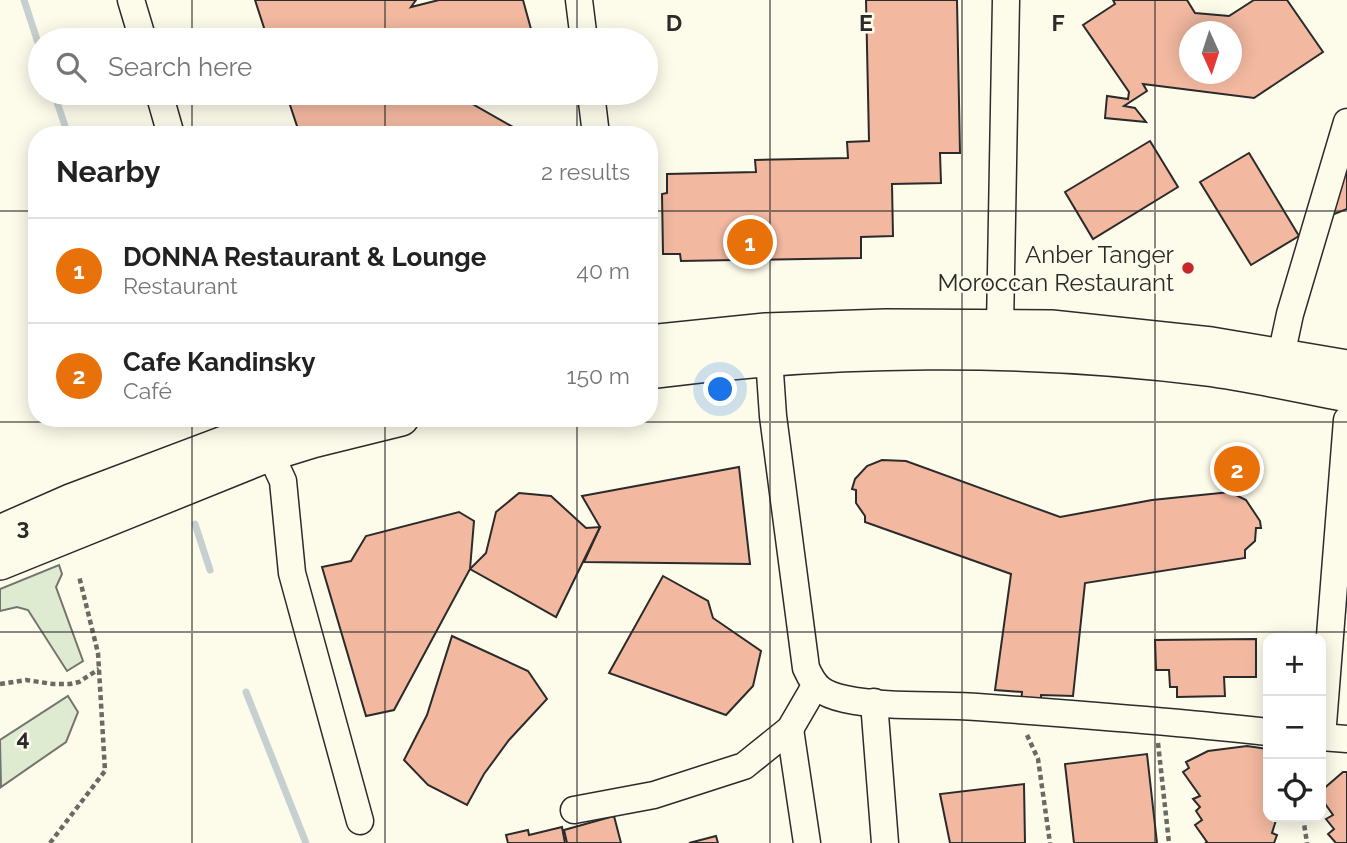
<!DOCTYPE html>
<html lang="en">
<head>
<meta charset="utf-8">
<style>
  :root { --surface:#fff; --page:#f2f2f2; --text:#222; --muted:#767676; --line:#e0e0e0; --accent:#c62828 }
  body { margin:0; font-family:Raleway,sans-serif; background:var(--page); color:var(--text) }
  .controls { position:absolute; right:21px; bottom:21px; display:grid; overflow:hidden; border-radius:14px; box-shadow:0 4px 18px #0003 }
  .controls button { width:63px; height:63px; display:grid; place-items:center; padding:0; border:0; border-bottom:2px solid var(--line); background:var(--surface); color:var(--text); font:35px sans-serif }
  .compass { position:absolute; left:1179px; top:21px; width:63px; height:63px; border-radius:50%; background:var(--surface); box-shadow:0 4px 18px #0003; rotate:177deg }
  .you { position:absolute; left:721px; top:390px; width:24px; height:24px; margin:-18px; border:5px solid #fff; border-radius:50%; background:#1a73e8; box-shadow:0 0 0 10px #1a73e833 }
  .badge { display:grid; place-items:center; width:46px; height:46px; border-radius:50%; background:var(--accent); color:#fff; font-size:23px; font-weight:700 }
  .pin { position:absolute; translate:-50% -50%; border:4px solid #fff; box-shadow:0 2px 7px #0006 }
  .list { margin:0; padding:0; list-style:none }
  h2 { display:flex; justify-content:space-between; align-items:center; height:91px; margin:0; padding:0 28px; font-size:30px }
  h2 small { font-size:23px; font-weight:400; color:var(--muted) }
  .list li { display:grid; grid-template-columns:46px 1fr auto; gap:21px; align-items:center; box-sizing:border-box; height:105px; padding:0 28px; border-top:2px solid var(--line) }
  .list b { display:block; font-size:26px; white-space:nowrap }
  .list p { margin:0; font-size:23px; white-space:nowrap; color:var(--muted) }
  .list em { font-size:23px; font-style:normal; color:var(--muted) }
  .icon { flex:none; width:38px; height:38px; fill:none; stroke:currentColor; stroke-width:2; stroke-linecap:round; stroke-linejoin:round }
  .map { position:relative; flex:none; width:1347px; height:843px; overflow:hidden }
  .search { position:absolute; background:var(--surface); box-shadow:0 4px 18px #0003; left:28px; top:28px; width:630px; height:77px; display:flex; align-items:center; gap:18px; box-sizing:border-box; padding:0 24px; border-radius:38px; color:var(--muted); font-size:26px }
  .panel { position:absolute; background:var(--surface); box-shadow:0 4px 18px #0003; left:28px; top:126px; width:630px; height:301px; border-radius:28px }
  .map>svg:first-child { display:block }
  .green { fill:#deebd1; stroke:#74746e; stroke-width:2 }
  .lines { fill:none; stroke-linecap:round; stroke-linejoin:round }
  .stream { stroke:#c7d0d0; stroke-width:7 }
  .building { fill:#f2b8a0; stroke:#2b2b2b; stroke-width:2; fill-rule:evenodd }
  .minor-casing { stroke:#2b2b2b; stroke-width:29 }
  .major-casing { stroke:#2b2b2b; stroke-width:38 }
  .path { stroke:#6a6964; stroke-width:4.5; stroke-dasharray:5 3.5; stroke-linecap:butt }
  .minor { stroke:#fdfbea; stroke-width:26 }
  .major { stroke:#fdfbea; stroke-width:35 }
  .grid { fill:none; stroke:#2b2b2b; stroke-width:2; stroke-opacity:0.55 }
  .poi-dot { fill:#c62828; stroke:#fdfbea; stroke-width:2.5 }
  .labels { text-anchor:middle; dominant-baseline:central; stroke-width:5; stroke-linejoin:round; paint-order:stroke }
  .poi-label { font-size:24px; fill:#2b2b2b; stroke:#fdfbea; text-anchor:end }
  .grid-label { font-size:23px; text-anchor:middle; font-weight:bold; fill:#2b2b2b; stroke:#fdfbea; stroke-width:5; stroke-linejoin:round; paint-order:stroke }
</style>
</head>
<body>
<div class="map">
<svg width="1347" height="843" viewBox="0 0 1347 843">
  <rect width="100%" height="100%" fill="#fdfbea"/>
  <!-- green -->
  <g class="green">
    <path d="M59,565l3,9 -6,13 27,74 -16,10 -39,-61 -11,-3 -17,4v-22z"/>
    <path d="M68,696l10,16 -12,30 -65,45 -1,-47z"/>
  </g>
  <g class="lines">
    <!-- stream -->
    <g class="stream">
      <path d="M24,0l16,49"/>
      <path d="M54,93l14,42"/>
      <path d="M195,524l15,46"/>
      <path d="M246,692l60,151"/>
    </g>
  </g>
  <!-- building -->
  <g class="building">
    <path d="M255,0h161l-5,7 28,-7h84l11,40h-266z"/>
    <path d="M866,0h91l3,153h-20l1,30 -49,1 1,52 -32,1v21l-180,3 -1,-7h-17l-1,-60 5,-1v-19l89,-2 -1,-12 93,-2 -1,-16 22,-1z"/>
    <path d="M1113,0h74l8,13 34,3 25,-16h33l36,52 -69,46 -111,-14 4,7 -23,15 11,2 11,14 -41,-4 2,-22 21,3 1,-7 -46,-67 32,-21zM1190,32h42v42h-42z"/>
    <path d="M286,93h167l74,42h-227z"/>
    <path d="M1347,136v73l-15,6z"/>
    <path d="M1150,141l28,46 -85,52 -28,-47z"/>
    <path d="M1249,153l50,83 -48,29 -51,-83z"/>
    <path d="M882,460l24,1 154,56 92,-17 78,-8 16,8 14,21 1,7h-5l-1,13 -10,9v8l-160,25 -12,113 -32,-1v10l-20,-1 1,-12 -27,-2 16,-116 -146,-52v-6l-9,-13v-13l-4,-1 3,-10 12,-13z"/>
    <path d="M739,467l11,97 -166,-2 16,-35 -18,-31z"/>
    <path d="M519,493l32,3 35,32 14,-1 -44,90 -86,-48 16,-16 10,-41z"/>
    <path d="M459,512l15,9 -4,48 -76,141 -28,6 -44,-149 29,-6 15,-25z"/>
    <path d="M663,576l45,25 5,17 48,33 -8,35 -27,29 -117,-42z"/>
    <path d="M452,636l76,35 19,28 -38,41 -25,34 -17,31 -39,-20 -24,-25 23,-45z"/>
    <path d="M1256,639v38h-32l1,19 -48,1v-10h-7l-1,-17h-13l-1,-30z"/>
    <path d="M1247,746l21,3v68h9l-5,16 5,2 -3,8h-69l2,-1 -12,-17 7,-5 -6,-9 4,-4 -7,-8 7,-3 -17,-24 6,-4 -3,-6 22,-11z"/>
    <path d="M1147,754l10,89h-83l-9,-79z"/>
    <path d="M1343,772h4v71h-11l-8,-9 6,-5 -8,-10 7,-4 -12,-17v-7z"/>
    <path d="M1024,784l1,59h-75l-10,-49z"/>
    <path d="M614,816l7,27h-54l-3,-13z"/>
    <path d="M562,827l3,16h-57l-2,-8 22,-5 1,5z"/>
    <path d="M716,836l2,7h-29z"/>
  </g>
  <g class="lines">
    <!-- minor casing -->
    <g class="minor-casing">
      <g id="minor">
        <path d="M131,0l12,40"/>
        <path d="M579,0l5,40"/>
        <path d="M159,93l12,42"/>
        <path d="M591,93l5,42"/>
        <path d="M1000,327l6,-327"/>
        <path d="M1281,356l9,-42 57,-192"/>
        <path d="M769,358l4,58 33,252c9,20 16,26 39,31 42,9 89,5 132,8 97,7 194,14 291,25"/>
        <path d="M270,453l13,28 9,92 68,248"/>
        <path d="M874,702l11,141"/>
        <path d="M790,729l17,114"/>
        <path d="M1321,737l26,2"/>
        <path d="M1322,737l25,-317"/>
        <path d="M574,810l80,-15 90,-29 46,-37 25,-43"/>
      </g>
    </g>
    <!-- major casing -->
    <g class="major-casing">
      <g id="major">
        <path d="M649,343l117,-12 120,-4 165,1 160,17 136,23"/>
        <path d="M649,371c181,-24 376,-26 557,-3 47,6 94,17 141,26"/>
        <path d="M0,533l73,-32 220,-83"/>
        <path d="M0,562l270,-109 42,-13 89,-22"/>
      </g>
    </g>
    <!-- path -->
    <g class="path">
      <path d="M0,684l26,-4 27,4h17l9,-2 20,-13"/>
      <path d="M1027,735l11,24 12,84"/>
      <path d="M1158,743l11,100"/>
      <path d="M1303,817l4,26"/>
      <path d="M50,843l55,-72 -7,-118 -19,-77"/>
    </g>
    <!-- minor -->
    <use href="#minor" class="minor"/>
    <!-- major -->
    <use href="#major" class="major"/>
  </g>
  <!-- grid -->
  <path class="grid" d="M192,0v40M385,0v40M577,0v40M770,0v843M962,0v843M1155,0v843M192,93v42M385,93v42M577,93v42M0,211h37M649,211h698M192,418v425M385,418v425M577,418v425M0,422h1347M0,632h1347"/>
  <!-- markers -->
  <circle class="poi-dot" cx="1188" cy="268" r="7"/>
  <g class="labels">
    <!-- poi labels -->
    <g class="poi-label">
      <text x="1174" y="254">Anber Tanger<tspan x="1174" dy="28">Moroccan Restaurant</tspan></text>
    </g>
  </g>
  <g class="grid-label">
    <text x="674" y="31">D</text>
    <text x="866" y="31">E</text>
    <text x="1058" y="31">F</text>
    <text x="23" y="535">3</text>
    <text x="23" y="746">4</text>
  </g>
</svg>
<div class="controls">
<button>+</button>
<button>−</button>
<button><svg class="icon" aria-label="locate" viewBox="0 0 24 24"><circle cx="12" cy="12" r="6"/><path d="M12 2v4M12 18v4M2 12h4M18 12h4"/></svg></button>
</div>
<svg class="compass" viewBox="-18 -18 36 36"><path d="M0-13l5 13h-10z" fill="#e53935"/><path d="M0 13l5-13h-10z" fill="#767676"/></svg>
<div class="you"></div>
<div class="pin badge" style="left:750px;top:242px;background:#e8710a">1</div>
<div class="pin badge" style="left:1237px;top:469px;background:#e8710a">2</div>
<div class="search"><svg class="icon" aria-label="search" viewBox="0 0 24 24"><circle cx="10" cy="10" r="6"/><path d="M15 15l6 6"/></svg>Search here</div>
<section class="panel">
<h2>Nearby<small>2 results</small></h2>
<ul class="list">
<li><span class="badge" style="background:#e8710a">1</span><div><b>DONNA Restaurant &amp; Lounge</b><p>Restaurant</p></div><em>40 m</em></li>
<li><span class="badge" style="background:#e8710a">2</span><div><b>Cafe Kandinsky</b><p>Café</p></div><em>150 m</em></li>
</ul>
</section>
</div>
</body>
</html>
